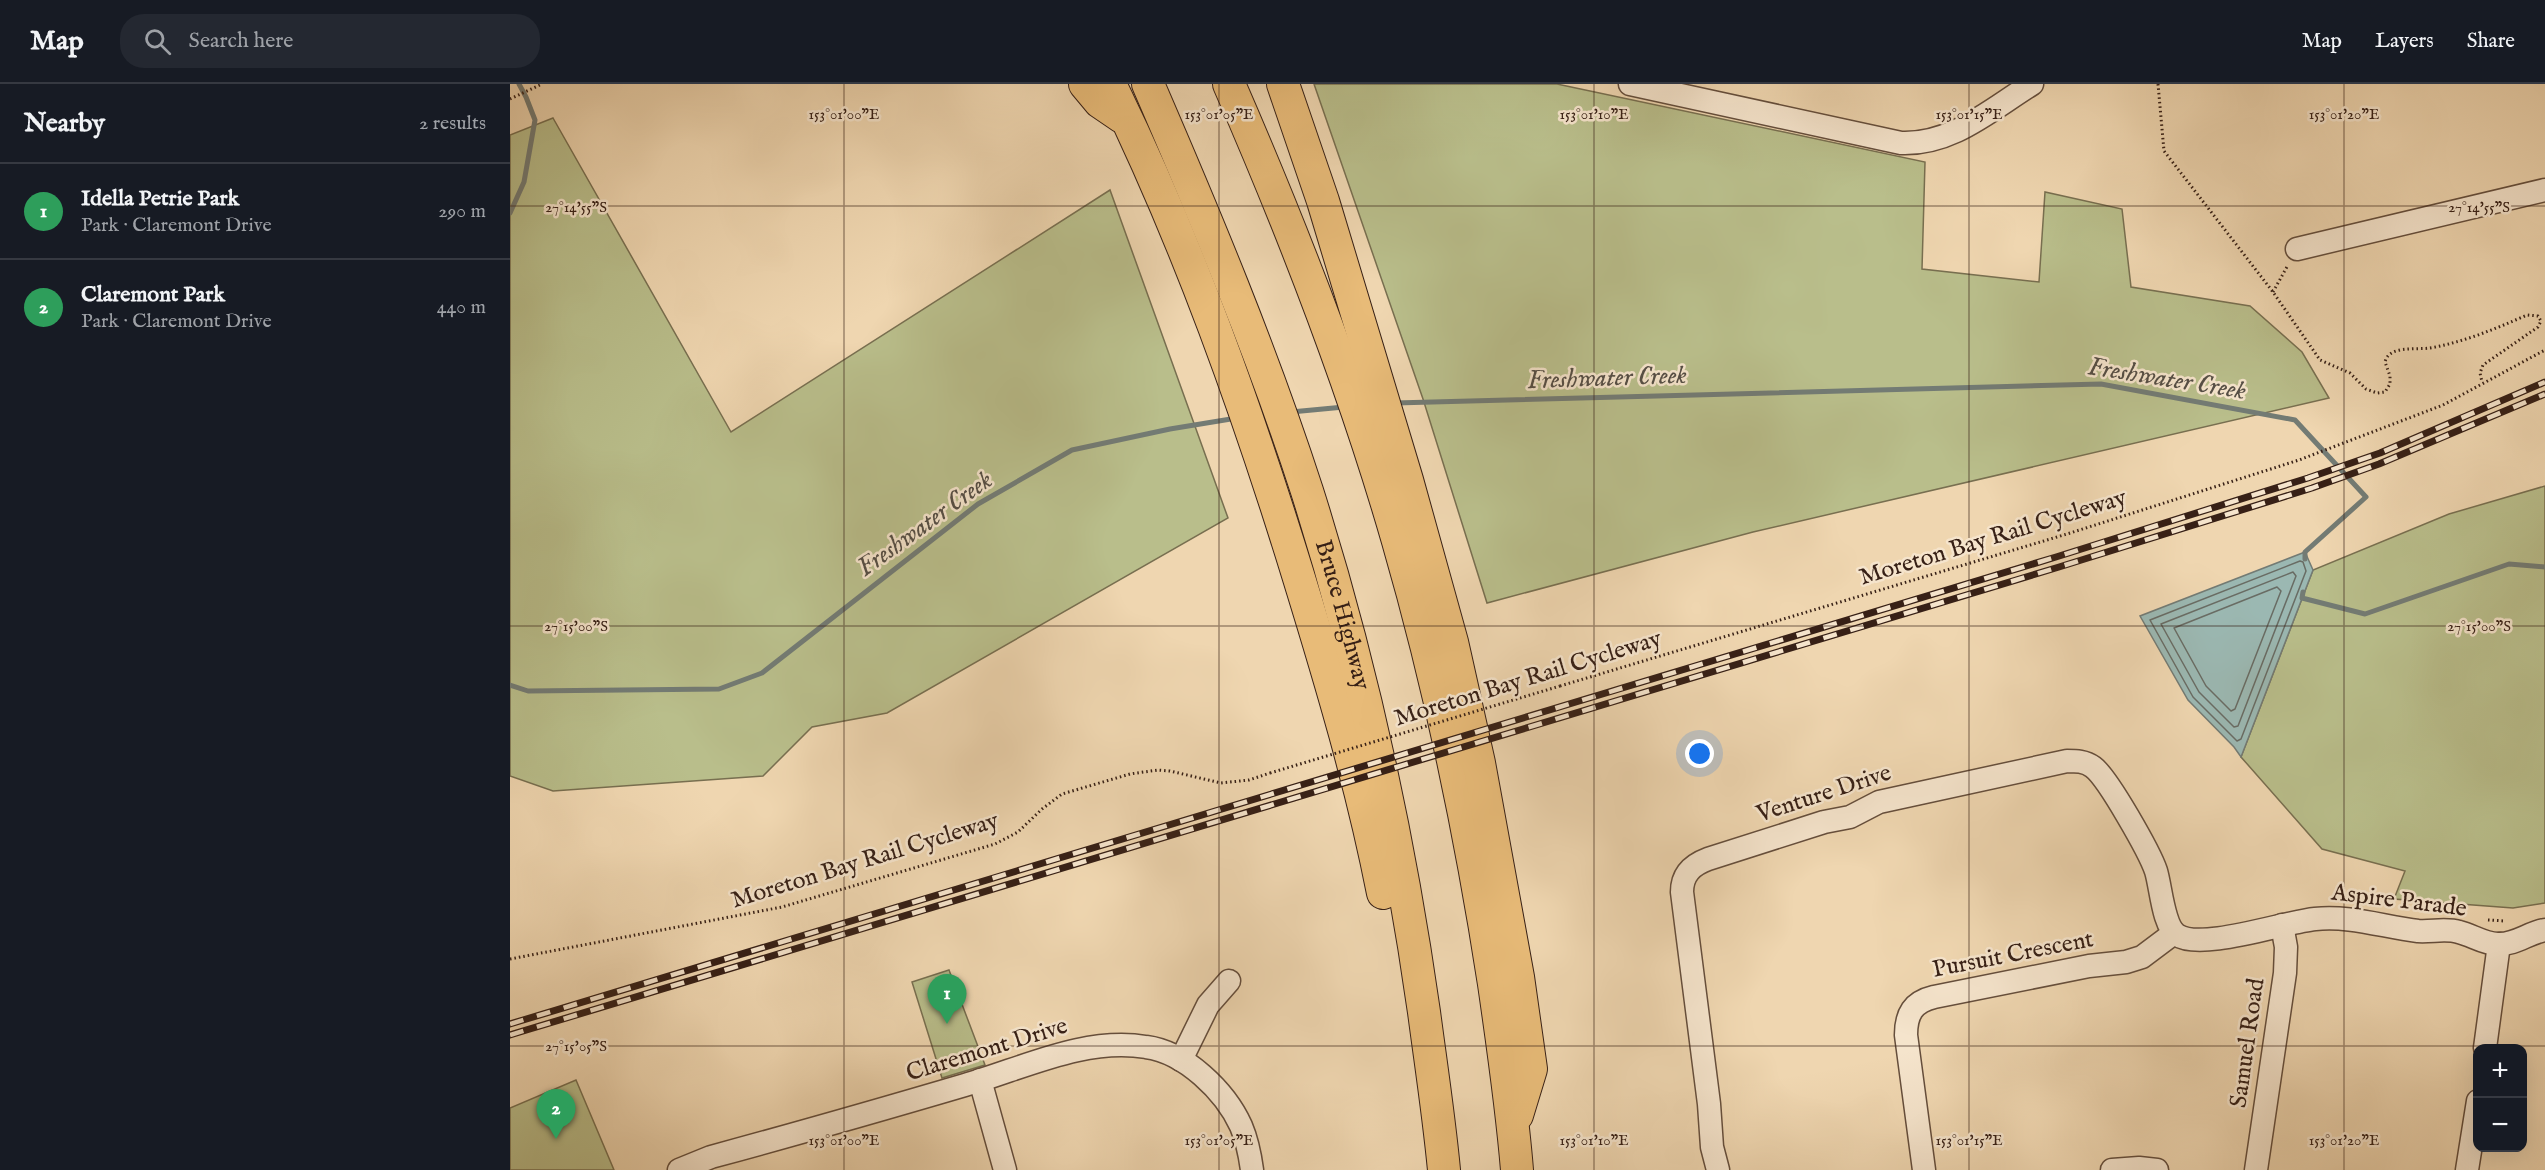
<!DOCTYPE html>
<html lang="en">
<head>
<meta charset="utf-8">
<style>
  :root { --surface:#171b24; --page:#242831; --text:#f1f3f6; --muted:#9ea1a6; --line:#363941; --accent:#d93025 }
  body { margin:0; font-family:"IM FELL English",serif; background:var(--page); color:var(--text) }
  .controls { position:absolute; right:18px; bottom:18px; display:grid; overflow:hidden; border-radius:12px; box-shadow:0 6px 24px #0002 }
  .controls button { width:54px; height:54px; display:grid; place-items:center; padding:0; border:0; border-bottom:2px solid var(--line); background:var(--surface); color:var(--text); font:30px sans-serif }
  .you { position:absolute; left:1190px; top:670px; width:21px; height:21px; margin:-15px; border:4px solid #fff; border-radius:50%; background:#1a73e8; box-shadow:0 0 0 9px #1a73e833 }
  .badge { display:grid; place-items:center; width:39px; height:39px; border-radius:50%; background:var(--accent); color:#fff; font-size:20px; font-weight:700 }
  .pin { position:absolute; translate:-50% -50px; filter:drop-shadow(0 2px 3px #0008) }
  .pin::after { content:''; position:absolute; top:32px; width:21px; height:18px; background:inherit; clip-path:polygon(0 0,100% 0,50% 100%) }
  .list { margin:0; padding:0; list-style:none }
  h2 { display:flex; justify-content:space-between; align-items:center; height:78px; margin:0; padding:0 24px; font-size:26px }
  h2 small { font-size:20px; font-weight:400; color:var(--muted) }
  .list li { display:grid; grid-template-columns:39px 1fr auto; gap:18px; align-items:center; box-sizing:border-box; height:96px; padding:0 24px; border-top:2px solid var(--line) }
  .list b { display:block; font-size:22px; white-space:nowrap }
  .list p { margin:0; font-size:20px; white-space:nowrap; color:var(--muted) }
  .list em { font-size:20px; font-style:normal; color:var(--muted) }
  .icon { flex:none; width:33px; height:33px; fill:none; stroke:currentColor; stroke-width:2; stroke-linecap:round; stroke-linejoin:round }
  .map { position:relative; flex:none; width:2035px; height:1086px; overflow:hidden }
  header { display:flex; align-items:center; gap:36px; box-sizing:border-box; height:84px; padding:0 30px; background:var(--surface); border-bottom:2px solid var(--line) }
  header strong { font-size:28px }
  nav { display:flex; gap:33px; margin-inline-start:auto; font-size:21px }
  .search { width:420px; height:54px; background:var(--page); display:flex; align-items:center; gap:15px; box-sizing:border-box; padding:0 21px; border-radius:24px; color:var(--muted); font-size:22px }
  main { display:flex }
  aside { flex:1; background:var(--surface) }
  .map>svg:first-child { display:block }
  .green { fill:#b9be8b; stroke:#786f50; stroke-width:1.5 }
  .water { fill:#9bb8b2; stroke:#737b74; stroke-width:1.5 }
  .lines { fill:none; stroke-linecap:round; stroke-linejoin:round }
  .shore { stroke:#696c64; stroke-width:1.5 }
  .stream { stroke:#737b74; stroke-width:5 }
  .minor-casing { stroke:#654e3c; stroke-width:25 }
  .highway-casing { stroke:#372016; stroke-width:34 }
  .path { stroke:#372016; stroke-width:3; stroke-dasharray:1.5 3; stroke-linecap:butt }
  .minor { stroke:#f5e4cc; stroke-width:22 }
  .highway { stroke:#e8bb78; stroke-width:32 }
  .rail-casing { stroke:#372016; stroke-width:7 }
  .rail { stroke:#f5e4cc; stroke-width:4.5; stroke-dasharray:14; stroke-linecap:butt }
  .path-bridge { stroke:#372016; stroke-width:3; stroke-dasharray:1.5 3; stroke-linecap:butt }
  .ticks { fill:none; stroke:#372016; stroke-width:1.5; stroke-opacity:0.45 }
  .labels { text-anchor:middle; dominant-baseline:central; stroke-width:5; stroke-linejoin:round; paint-order:stroke }
  .street-label { font-size:24px; fill:#372016; stroke:#f5e4cc }
  .water-label { font-size:26px; font-style:italic; fill:#554e45; stroke:#f5e4cc }
  .ticks-label { font-size:15px; text-anchor:middle; fill:#372016; stroke:#f5e4cc; stroke-width:5; stroke-linejoin:round; paint-order:stroke }
</style>
</head>
<body>
<header>
<strong>Map</strong>
<div class="search"><svg class="icon" aria-label="search" viewBox="0 0 24 24"><circle cx="10" cy="10" r="6"/><path d="M15 15l6 6"/></svg>Search here</div>
<nav><a>Map</a><a>Layers</a><a>Share</a></nav>
</header>
<main>
<aside>
<h2>Nearby<small>2 results</small></h2>
<ul class="list">
<li><span class="badge" style="background:#2e9e5b">1</span><div><b>Idella Petrie Park</b><p>Park · Claremont Drive</p></div><em>290 m</em></li>
<li><span class="badge" style="background:#2e9e5b">2</span><div><b>Claremont Park</b><p>Park · Claremont Drive</p></div><em>440 m</em></li>
</ul>
</aside>
<div class="map">
<svg width="2035" height="1086" viewBox="0 0 2035 1086">
  <rect width="100%" height="100%" fill="#efd6b0"/>
  <filter id="stains"><feTurbulence type="fractalNoise" baseFrequency=".00333" numOctaves="4"/><feColorMatrix values="0 0 0 0 .2 0 0 0 0 .09 0 0 0 0 .02 0 0 0 .5 -.17"/></filter>
  <radialGradient id="worn" r=".72"><stop offset=".6" stop-color="#630" stop-opacity="0"/><stop offset="1" stop-color="#630" stop-opacity=".3"/></radialGradient>
  <!-- green -->
  <g class="green">
    <path d="M804,0h243l368,78 -3,107 117,13 6,-90 77,17 9,78 119,19 52,46 27,46 -576,134 -266,71 -64,-204z"/>
    <path d="M43,34l178,314 379,-242 118,328 -341,195 -75,14 -49,49 -210,15 -43,-15v-641z"/>
    <path d="M2035,402v417l-32,5 -119,-9 11,-28 -83,-22 -81,-92 72,-187 136,-56z"/>
    <path d="M439,886l36,95 -43,13 -30,-96z"/>
    <path d="M66,996l38,90h-104v-62z"/>
  </g>
  <!-- water -->
  <path class="water" d="M1795,468l8,18 -72,187 -7,-10 -46,-47 -48,-84z"/>
  <g class="lines">
    <!-- shore -->
    <g class="shore">
      <path d="M1790,477l3,1 3,9 -65,168 -4,2 -44,-44 -43,-77z"/>
      <path d="M1783,488l3,4 -58,150 -4,1 -35,-35 -38,-68z"/>
      <path d="M1767,503l4,4 -46,118 -4,2 -25,-25 -32,-58z"/>
    </g>
    <!-- stream -->
    <g class="stream">
      <path d="M0,129l14,-31 11,-62 -9,-23 -7,-13"/>
      <path d="M885,319l706,-19 194,36 71,77 -61,55v7"/>
      <path d="M781,328l53,-5"/>
      <path d="M1793,508l-1,6 63,16 144,-50 36,3"/>
      <path d="M0,601l18,6 191,-2 43,-16 216,-169 94,-54 98,-21 67,-11"/>
    </g>
    <!-- minor casing -->
    <g class="minor-casing">
      <g id="minor">
        <path d="M1120,0l271,59c51,2 89,-33 131,-59"/>
        <path d="M1787,165l248,-59"/>
        <path d="M1975,964l14,-104"/>
        <path d="M671,976l27,-55 21,-24"/>
        <path d="M470,996l25,90"/>
        <path d="M169,1086l32,-13c85,-23 169,-47 254,-72 59,-17 119,-48 181,-38 39,5 79,44 95,79 6,14 9,29 11,44"/>
        <path d="M1208,1086l-6,-23 -3,-43 -27,-212c0,-18 10,-27 26,-33l116,-37 26,-5 29,-15 188,-41c9,0 18,0 26,6 15,11 57,86 63,104 5,16 7,55 21,64 24,16 107,-13 138,-16 34,-4 69,8 103,12 14,1 28,-3 41,1 13,3 25,12 39,12 17,1 30,-11 47,-14"/>
        <path d="M1414,1086l-18,-135c0,-21 7,-33 28,-38l155,-31 37,-4 16,-5 32,-24"/>
        <path d="M1602,1086l27,-2 18,2"/>
        <path d="M1746,1086l29,-197 1,-26 -4,-22"/>
        <path d="M1957,1086l11,-69"/>
      </g>
    </g>
    <!-- highway casing -->
    <g class="highway-casing">
      <g id="highway">
        <path d="M575,0l15,18 22,15"/>
        <path d="M600,0c78,159 137,325 189,494 32,104 63,208 84,315"/>
        <path id="s1" d="M638,0c58,134 114,268 159,407 54,170 92,345 117,521 7,53 15,105 20,158"/>
        <path d="M719,0c65,149 124,301 169,457 42,145 73,294 96,443 9,62 18,124 23,186"/>
        <path d="M773,0l40,117 84,279 45,162 27,121 39,214 13,92 -14,46"/>
      </g>
    </g>
    <!-- path -->
    <g class="path">
      <path d="M1648,0l6,67 109,141 47,68 30,13 16,16 11,4 8,-1 5,-8v-8l-5,-14c4,-17 30,-12 45,-14 34,-6 65,-19 97,-33l11,1 3,5 -3,6 -55,38 -3,8 2,9"/>
      <path d="M0,15l32,-15"/>
      <path d="M1763,208l15,-27"/>
      <path d="M1050,602l507,-152 232,-74 144,-55 102,-55"/>
      <path d="M1978,836l17,1"/>
      <path d="M0,875l272,-52 213,-63 23,-12 24,-23 20,-15 68,-20 28,-4 12,1 51,12 28,-3 21,-7"/>
    </g>
    <!-- minor -->
    <use href="#minor" class="minor"/>
    <!-- highway -->
    <use href="#highway" class="highway"/>
    <!-- rail casing -->
    <g class="rail-casing">
      <g id="rail">
        <path d="M0,940l1546,-467 252,-79 72,-25 165,-71"/>
        <path d="M0,951l1549,-468 253,-79 67,-24 166,-70"/>
      </g>
    </g>
    <!-- rail -->
    <use href="#rail" class="rail"/>
    <!-- path-bridge -->
    <path class="path-bridge" d="M760,689l290,-87"/>
  </g>
  <!-- ticks -->
  <path class="ticks" d="M334,0v1086M709,0v1086M1084,0v1086M1459,0v1086M1834,0v1086M0,122h2035M0,542h2035M0,962h2035"/>
  <g class="labels">
    <!-- street labels -->
    <g class="street-label">
      <text transform="translate(1483 454) rotate(-17)">Moreton Bay Rail Cycleway</text>
      <text stroke="none"><textPath href="#s1" startOffset="566">Bruce Highway</textPath></text>
      <text transform="translate(1018 595) rotate(-17)">Moreton Bay Rail Cycleway</text>
      <text transform="translate(1314 710) rotate(-18)">Venture Drive</text>
      <text transform="translate(355 777) rotate(-17)">Moreton Bay Rail Cycleway</text>
      <text transform="translate(1889 817) rotate(7)">Aspire Parade</text>
      <text transform="translate(1503 871) rotate(-11)">Pursuit Crescent</text>
      <text transform="translate(1738 959) rotate(-82)">Samuel Road</text>
      <text transform="translate(477 966) rotate(-17)">Claremont Drive</text>
    </g>
    <!-- water labels -->
    <g class="water-label">
      <text transform="translate(1097 294) rotate(-2)">Freshwater Creek</text>
      <text transform="translate(1657 295) rotate(9)">Freshwater Creek</text>
      <text transform="translate(415 440) rotate(-36)">Freshwater Creek</text>
    </g>
  </g>
  <g class="ticks-label">
    <text x="334" y="35">153°01'00"E</text>
    <text x="709" y="35">153°01'05"E</text>
    <text x="1084" y="35">153°01'10"E</text>
    <text x="1459" y="35">153°01'15"E</text>
    <text x="1834" y="35">153°01'20"E</text>
    <text x="66" y="128">27°14'55"S</text>
    <text x="1969" y="128">27°14'55"S</text>
    <text x="66" y="547">27°15'00"S</text>
    <text x="1969" y="547">27°15'00"S</text>
    <text x="66" y="967">27°15'05"S</text>
    <text x="334" y="1061">153°01'00"E</text>
    <text x="709" y="1061">153°01'05"E</text>
    <text x="1084" y="1061">153°01'10"E</text>
    <text x="1459" y="1061">153°01'15"E</text>
    <text x="1834" y="1061">153°01'20"E</text>
  </g>
  <rect width="100%" height="100%" filter="url(#stains)"/>
  <rect width="100%" height="100%" fill="url(#worn)"/>
</svg>
<div class="controls">
<button>+</button>
<button>−</button>
</div>
<div class="you"></div>
<div class="pin badge" style="left:437px;top:940px;background:#2e9e5b">1</div>
<div class="pin badge" style="left:46px;top:1055px;background:#2e9e5b">2</div>
</div>
</main>
</body>
</html>
